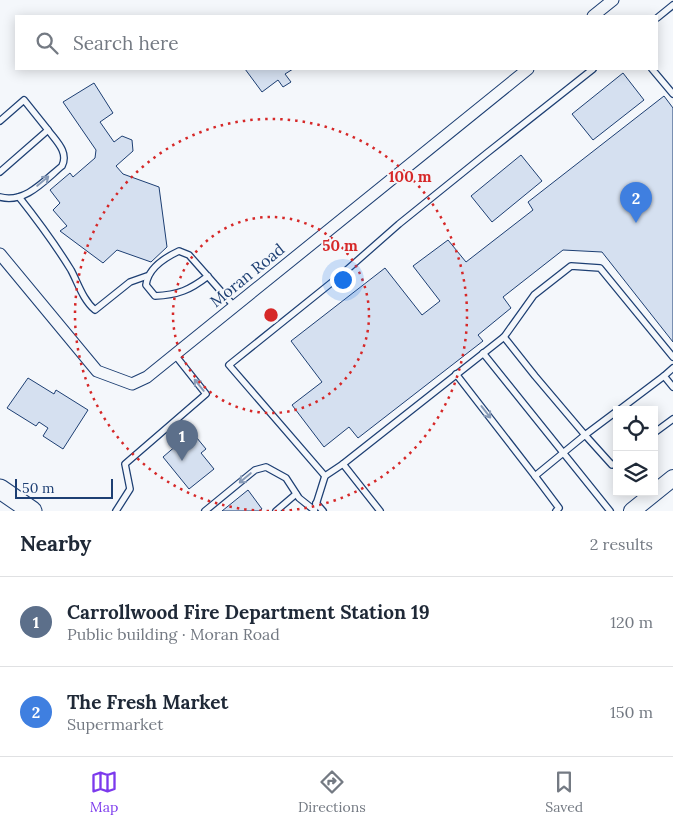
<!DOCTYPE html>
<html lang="en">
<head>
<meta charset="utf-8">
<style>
  :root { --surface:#fff; --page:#f6f6f7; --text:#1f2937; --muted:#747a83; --line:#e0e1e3; --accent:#7c3aed }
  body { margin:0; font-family:Lora,serif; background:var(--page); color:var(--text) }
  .controls { position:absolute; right:15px; bottom:15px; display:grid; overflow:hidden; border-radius:0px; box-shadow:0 2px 12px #0003 }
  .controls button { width:45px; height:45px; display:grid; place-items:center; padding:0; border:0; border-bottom:1px solid var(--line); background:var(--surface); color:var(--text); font:25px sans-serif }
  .scale { position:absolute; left:15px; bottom:12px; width:98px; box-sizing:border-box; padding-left:5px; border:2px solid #1d3f73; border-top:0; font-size:14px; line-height:18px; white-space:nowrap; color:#1d3f73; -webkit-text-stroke:4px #f4f7fb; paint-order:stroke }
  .you { position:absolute; left:342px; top:279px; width:18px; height:18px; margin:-12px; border:4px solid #fff; border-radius:50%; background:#1a73e8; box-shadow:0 0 0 8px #1a73e833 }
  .badge { display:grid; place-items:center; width:32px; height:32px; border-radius:50%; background:var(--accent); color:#fff; font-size:16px; font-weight:700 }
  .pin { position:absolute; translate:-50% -41px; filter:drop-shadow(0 1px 2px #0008) }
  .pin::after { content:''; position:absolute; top:26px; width:18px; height:15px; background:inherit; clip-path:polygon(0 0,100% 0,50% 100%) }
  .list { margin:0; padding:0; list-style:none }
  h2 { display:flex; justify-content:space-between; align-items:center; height:65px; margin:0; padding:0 20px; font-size:21px }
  h2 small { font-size:16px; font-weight:400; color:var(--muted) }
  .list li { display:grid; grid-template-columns:32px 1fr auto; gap:15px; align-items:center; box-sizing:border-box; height:90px; padding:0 20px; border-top:1px solid var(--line) }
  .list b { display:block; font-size:19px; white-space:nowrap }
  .list p { margin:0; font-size:16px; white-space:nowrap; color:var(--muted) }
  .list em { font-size:16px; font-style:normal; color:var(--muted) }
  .icon { flex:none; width:28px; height:28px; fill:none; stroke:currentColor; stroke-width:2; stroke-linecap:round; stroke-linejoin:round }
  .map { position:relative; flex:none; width:673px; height:511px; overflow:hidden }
  .search { position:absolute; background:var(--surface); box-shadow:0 2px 12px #0003; left:15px; right:15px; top:15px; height:55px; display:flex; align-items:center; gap:12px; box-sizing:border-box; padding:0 18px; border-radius:0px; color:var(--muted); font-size:19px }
  .sheet { height:245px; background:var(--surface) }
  nav { display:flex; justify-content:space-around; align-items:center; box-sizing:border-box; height:70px; border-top:1px solid var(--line); background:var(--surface); font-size:14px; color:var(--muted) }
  nav a { display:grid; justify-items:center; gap:2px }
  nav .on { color:var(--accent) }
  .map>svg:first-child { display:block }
  .building { fill:#d5e0f0; stroke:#1d3f73 }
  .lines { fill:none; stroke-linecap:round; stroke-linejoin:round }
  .lane-casing { stroke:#1d3f73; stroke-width:8 }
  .street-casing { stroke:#1d3f73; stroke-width:13 }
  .secondary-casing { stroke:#1d3f73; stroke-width:18 }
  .primary-casing { stroke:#1d3f73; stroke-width:21 }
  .lane { stroke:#f4f7fb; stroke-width:5.5 }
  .street { stroke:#f4f7fb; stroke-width:11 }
  .secondary { stroke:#f4f7fb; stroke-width:16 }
  .primary { stroke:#f4f7fb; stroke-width:19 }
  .oneway { stroke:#889bb7 }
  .ring { fill:none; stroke:#d62828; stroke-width:2.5; stroke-dasharray:2.5 5 }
  .labels { text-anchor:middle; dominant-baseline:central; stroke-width:4; stroke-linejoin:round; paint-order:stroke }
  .street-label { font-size:16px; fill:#1d3f73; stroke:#f4f7fb }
  .centre { fill:#d62828; stroke:#f4f7fb; stroke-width:2.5 }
  .ring-label { font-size:15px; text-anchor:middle; font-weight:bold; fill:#d62828; stroke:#f4f7fb; stroke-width:4; stroke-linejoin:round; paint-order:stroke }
</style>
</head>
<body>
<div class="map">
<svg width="673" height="511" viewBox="0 0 673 511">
  <rect width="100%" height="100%" fill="#f4f7fb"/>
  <!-- building -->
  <g class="building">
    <path d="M245,69h48l-8,5 6,8 -8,5 -5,-7 -16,12z"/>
    <path d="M623,73l21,27 -51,40 -21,-26z"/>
    <path d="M94,83l19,30 -13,9 14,20 8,-6 10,4 1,11 -17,15 7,8 36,13 8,60 -16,15 -34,-12 -14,13 -43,-32 7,-5 -14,-16 7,-7 -10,-13 20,-17 3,4 22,-19 1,-8 -33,-48z"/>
    <path d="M664,96l9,12v234l-71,-90 -39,-2 -60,47 8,11 -33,27 5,6 -125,97 -9,-11 -25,20 -32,-42 30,-23 -31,-41 94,-73 37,47 18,-14 -27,-35 35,-26 18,22 67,-52 -5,-8z"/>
    <path d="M521,155l21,26 -50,41 -21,-26z"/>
    <path d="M28,378l26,16 2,-4 32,20 -25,39 -20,-13 5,-8 -9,-6 -3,4 -29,-18z"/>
    <path d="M192,432l14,17 -5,4 13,16 -25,20 -26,-32z"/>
    <path d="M248,490l14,19 -3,2h-37z"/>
  </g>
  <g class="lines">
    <!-- lane casing -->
    <g class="lane-casing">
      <g id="lane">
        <path d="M657,18l16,-13"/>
        <path d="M652,69l21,25"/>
        <path d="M0,121l24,-21 24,30 -48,42"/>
        <path d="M0,197c25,7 45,-17 62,-31 7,-14 -6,-25 -14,-36"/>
        <path d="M19,197c19,24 36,47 52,73 7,13 12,30 24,40l35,-28 17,-6"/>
        <path d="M208,276c-18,14 -30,19 -53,20l-9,-11c2,-17 18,-27 33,-34l10,4 45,51"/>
        <path d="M504,337l31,39 50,59 32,-24"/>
        <path d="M483,353l127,158"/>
        <path d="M673,368l-9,8 9,11"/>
        <path d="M456,374l79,102"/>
        <path d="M619,410l45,-34"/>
        <path d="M654,433l19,-14"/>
        <path d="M343,464l37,47"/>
        <path d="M325,476l-96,-111 112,-90 58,-51 88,-71 106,-84"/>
        <path d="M316,503l7,8"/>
        <path d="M116,511l14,-22 -5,-25 81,-70 -31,-39"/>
        <path d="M205,511l50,-41 11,-3 20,11 13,20 15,12"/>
        <path d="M276,511l20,-17"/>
        <path d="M314,511l11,-35 18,-12 161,-127 30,-42 37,-29 29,2 73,89"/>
        <path d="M556,511l3,-3 -24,-32 50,-41 27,30 5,-3"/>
      </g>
    </g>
    <!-- street casing -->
    <g class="street-casing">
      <g id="street">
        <path d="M593,16l20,-16"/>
        <path d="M0,254l97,117 35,13 15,-7 381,-308"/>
      </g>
    </g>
    <!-- secondary casing -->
    <g class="secondary-casing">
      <path id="secondary" d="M632,511l41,-33"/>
    </g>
    <!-- primary casing -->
    <g class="primary-casing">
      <path id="primary" d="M0,489l32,22"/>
    </g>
    <!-- lane -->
    <use href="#lane" class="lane"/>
    <!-- street -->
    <use href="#street" class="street"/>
    <!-- secondary -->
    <use href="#secondary" class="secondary"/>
    <!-- primary -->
    <use href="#primary" class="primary"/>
  </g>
  <!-- one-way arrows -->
  <defs><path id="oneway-shaft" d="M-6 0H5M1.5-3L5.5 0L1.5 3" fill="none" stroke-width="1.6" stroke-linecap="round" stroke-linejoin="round" transform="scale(1.25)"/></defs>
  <g class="oneway">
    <use href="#oneway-shaft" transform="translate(43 181) rotate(-40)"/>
    <use href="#oneway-shaft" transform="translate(199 385) rotate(-129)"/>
    <use href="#oneway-shaft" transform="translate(486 412) rotate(52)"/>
    <use href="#oneway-shaft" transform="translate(245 478) rotate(140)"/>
  </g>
  <!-- distance rings -->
  <g class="ring">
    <circle cx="271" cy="315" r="98"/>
    <path d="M269 511A196 196 0 1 1 273 511"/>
  </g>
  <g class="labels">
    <!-- street labels -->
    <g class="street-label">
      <text transform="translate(247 275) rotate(-39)">Moran Road</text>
    </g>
  </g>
  <circle cx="271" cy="315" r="8" class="centre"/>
  <g class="ring-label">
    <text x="410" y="182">100 m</text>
    <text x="340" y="251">50 m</text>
  </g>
</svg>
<div class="controls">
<button><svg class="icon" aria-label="locate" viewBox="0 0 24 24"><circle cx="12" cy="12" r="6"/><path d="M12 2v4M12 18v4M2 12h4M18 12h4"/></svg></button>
<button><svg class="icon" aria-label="layers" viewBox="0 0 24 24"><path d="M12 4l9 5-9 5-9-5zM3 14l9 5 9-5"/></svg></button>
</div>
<div class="scale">50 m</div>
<div class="you"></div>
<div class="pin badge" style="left:182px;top:461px;background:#5c6f8a">1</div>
<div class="pin badge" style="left:636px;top:223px;background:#3f7fe0">2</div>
<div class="search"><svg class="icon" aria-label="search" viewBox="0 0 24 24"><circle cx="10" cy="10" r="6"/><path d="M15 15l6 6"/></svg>Search here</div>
</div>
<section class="sheet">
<h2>Nearby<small>2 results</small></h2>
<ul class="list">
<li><span class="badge" style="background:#5c6f8a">1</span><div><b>Carrollwood Fire Department Station 19</b><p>Public building · Moran Road</p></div><em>120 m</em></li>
<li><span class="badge" style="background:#3f7fe0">2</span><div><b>The Fresh Market</b><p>Supermarket</p></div><em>150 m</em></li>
</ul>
</section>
<nav>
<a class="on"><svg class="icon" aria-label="map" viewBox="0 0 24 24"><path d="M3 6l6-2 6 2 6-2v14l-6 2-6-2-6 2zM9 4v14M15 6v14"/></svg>Map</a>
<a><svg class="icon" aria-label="directions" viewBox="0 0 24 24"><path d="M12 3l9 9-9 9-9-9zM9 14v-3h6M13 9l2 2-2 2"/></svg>Directions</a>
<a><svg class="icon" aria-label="saved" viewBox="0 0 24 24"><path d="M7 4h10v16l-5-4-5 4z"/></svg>Saved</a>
</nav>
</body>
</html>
